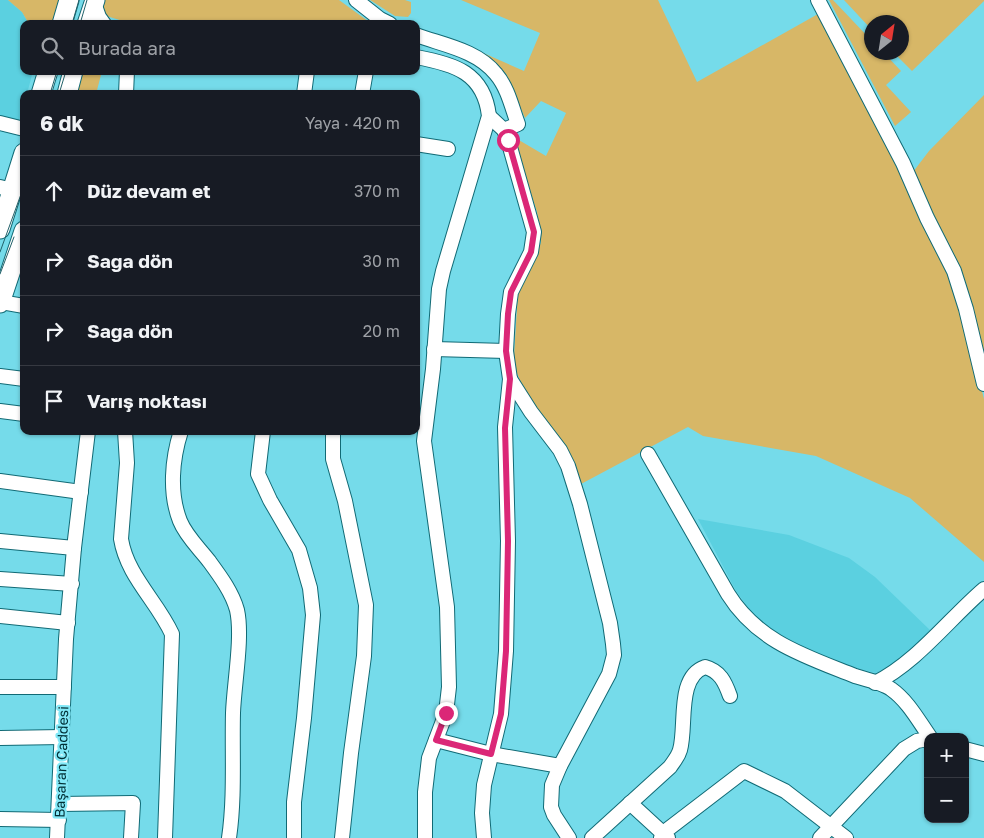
<!DOCTYPE html>
<html lang="tr">
<head>
<meta charset="utf-8">
<style>
  :root { --surface:#171b24; --page:#242831; --text:#f1f3f6; --muted:#9ea1a6; --line:#363941 }
  body { margin:0; font-family:"Golos Text",sans-serif; background:var(--page); color:var(--text) }
  .controls { position:absolute; right:15px; bottom:15px; display:grid; overflow:hidden; border-radius:10px; box-shadow:0 1px 4px #0004 }
  .controls button { width:45px; height:45px; display:grid; place-items:center; padding:0; border:0; border-bottom:1px solid var(--line); background:var(--surface); color:var(--text); font:25px sans-serif }
  .compass { position:absolute; left:864px; top:15px; width:45px; height:45px; border-radius:50%; background:var(--surface); box-shadow:0 1px 4px #0004; rotate:30deg }
  .stop { position:absolute; width:15px; height:15px; margin:-11px; border:4px solid #db2777; border-radius:50%; background:#fff }
  .stop.end { background:#db2777; border-color:#fff; box-shadow:0 1px 5px #0008 }
  .list { margin:0; padding:0; list-style:none }
  h2 { display:flex; justify-content:space-between; align-items:center; height:65px; margin:0; padding:0 20px; font-size:21px }
  h2 small { font-size:16px; font-weight:400; color:var(--muted) }
  .list li { display:grid; grid-template-columns:32px 1fr auto; gap:15px; align-items:center; box-sizing:border-box; height:70px; padding:0 20px; border-top:1px solid var(--line) }
  .list b { display:block; font-size:19px; white-space:nowrap }
  .list em { font-size:16px; font-style:normal; color:var(--muted) }
  .icon { flex:none; width:28px; height:28px; fill:none; stroke:currentColor; stroke-width:2; stroke-linecap:round; stroke-linejoin:round }
  .map { position:relative; flex:none; width:984px; height:838px; overflow:hidden }
  .search { position:absolute; background:var(--surface); box-shadow:0 1px 4px #0004; left:20px; top:20px; width:400px; height:55px; display:flex; align-items:center; gap:12px; box-sizing:border-box; padding:0 18px; border-radius:10px; color:var(--muted); font-size:19px }
  .panel { position:absolute; background:var(--surface); box-shadow:0 1px 4px #0004; left:20px; top:90px; width:400px; height:345px; border-radius:10px }
  .map>svg:first-child { display:block }
  .built { fill:#5bd0e0 }
  .green { fill:#d7b767 }
  .lines { fill:none; stroke-linecap:round; stroke-linejoin:round }
  .minor-casing { stroke:#116a75; stroke-width:16 }
  .secondary-casing { stroke:#116a75; stroke-width:21 }
  .minor { stroke:#fff; stroke-width:14 }
  .secondary { stroke:#fff; stroke-width:19 }
  .tram { stroke:#226169; stroke-width:1 }
  .route { stroke:#db2777; stroke-width:6 }
  .labels { text-anchor:middle; dominant-baseline:central; stroke-width:4.5; stroke-linejoin:round; paint-order:stroke }
  .street-label { font-size:14px; fill:#002f35; stroke:#82e8f7 }
</style>
</head>
<body>
<div class="map">
<svg width="984" height="838" viewBox="0 0 984 838">
  <rect width="100%" height="100%" fill="#75dbea"/>
  <!-- built -->
  <g class="built">
    <path d="M0,0h8l14,12 7,12h-5v47h9l-6,23h-3v10l-5,17 -19,-4z"/>
    <path d="M698,519l91,16 60,23 26,19 56,54 -37,33 -10,6 -9,3 -25,-6 -65,-28 -11,-7 -23,-20 -15,-21z"/>
  </g>
  <!-- green -->
  <g class="green">
    <path d="M8,0h57l-7,24h-29l-7,-12z"/>
    <path d="M98,0h241l33,24h-239l-30,-9z"/>
    <path d="M370,0h35l6,2v11l-3,4 -13,-1z"/>
    <path d="M461,0h197l39,82 121,-68 75,144 56,116 10,26 25,99v163l-74,-64 -94,-42 -113,-20 -15,-9 -107,57 -10,-23 -48,-74 -8,-18 -1,-13 4,-64 19,-38 4,-12 -4,-30 -25,-76 34,20 20,-43 -25,-12 -16,17 -19,-44 -11,-12 -14,-10 43,19 16,-38z"/>
    <path d="M829,0h4l38,40 1,12 12,1 17,18 -15,14 25,27 -16,14z"/>
    <path d="M844,0h140v1l-72,70 -18,-18 8,-1v-30h-30l-1,7z"/>
    <path d="M77,71h25l-6,23h-26z"/>
    <path d="M984,95v269l-18,-81 -32,-65 -21,-46 16,-21z"/>
  </g>
  <g class="lines">
    <!-- minor casing -->
    <g class="minor-casing">
      <g id="minor">
        <path d="M93,0l6,17 5,7"/>
        <path d="M356,0l24,19 10,5"/>
        <path d="M818,0l85,163 24,55 27,53 12,38 18,75"/>
        <path d="M416,35c27,10 61,15 80,39 12,14 16,34 22,50l-14,6"/>
        <path d="M416,57c39,7 68,16 73,59l-46,155 -4,18 -6,80 -9,72 23,166 2,80 -3,26 -17,45 -4,34v46"/>
        <path d="M126,94l1,-23"/>
        <path d="M304,94l3,-23"/>
        <path d="M362,94l4,-23"/>
        <path d="M0,123l24,6"/>
        <path d="M416,144l32,5"/>
        <path d="M0,187l12,3"/>
        <path d="M0,302l24,4"/>
        <path d="M434,349l72,2"/>
        <path d="M0,376l24,3"/>
        <path d="M510,379l21,33 29,38 8,16 12,38 30,119 3,21 1,11 -5,19 -49,92 -8,19 -1,22 3,8 15,23"/>
        <path d="M0,411l24,3"/>
        <path d="M125,431l2,32 -6,76c6,37 36,62 51,95l-7,204"/>
        <path d="M181,431c-9,28 -12,62 -1,90 6,15 19,27 29,40 11,15 23,31 28,49 6,27 -3,74 -4,103 -1,41 2,84 -4,125"/>
        <path d="M263,431l-5,43 12,26 29,50 11,38 3,27 -9,103 -10,84v36"/>
        <path d="M333,431v28l12,42 21,104 -2,51 -13,97 -9,85"/>
        <path d="M648,454l80,140c30,48 77,62 127,82 10,3 28,7 36,13 17,12 27,31 39,48"/>
        <path d="M0,481l81,11"/>
        <path d="M0,541l74,7"/>
        <path d="M0,579l72,5"/>
        <path d="M0,616l68,7"/>
        <path d="M875,683c41,-20 74,-64 109,-94"/>
        <path d="M0,687h64"/>
        <path d="M0,738l62,-1"/>
        <path d="M436,740l55,14 69,12"/>
        <path d="M965,749l19,5"/>
        <path d="M630,803l38,35"/>
        <path d="M60,804l73,-1 -2,35"/>
        <path d="M0,819l59,1"/>
        <path d="M57,838l9,-199 8,-91 14,-117"/>
        <path d="M484,838l-2,-25 2,-28 17,-71 5,-63 2,-110 -3,-114 5,-48 -4,-28 2,-37 3,-22 20,-40 3,-20 -26,-92 -4,-10 -15,-14"/>
        <path d="M592,838l78,-71c4,-6 8,-10 10,-17 7,-24 -4,-73 25,-83 15,4 20,15 25,29"/>
        <path d="M661,838l2,-5 81,-62 41,20 61,47"/>
        <path d="M820,838l84,-89 13,-8 11,-2"/>
      </g>
    </g>
    <!-- secondary casing -->
    <g class="secondary-casing">
      <g id="secondary">
        <path d="M62,24l7,-24"/>
        <path d="M87,24l8,-24"/>
        <path d="M41,94l7,-23"/>
        <path d="M67,94l6,-23"/>
        <path d="M0,229l24,-76"/>
        <path d="M0,303l24,-72"/>
      </g>
    </g>
    <!-- minor -->
    <use href="#minor" class="minor"/>
    <!-- secondary -->
    <use href="#secondary" class="secondary"/>
    <!-- tram -->
    <g class="tram">
      <path d="M72,24l7,-24"/>
      <path d="M80,24l7,-24"/>
      <path d="M50,94l7,-23"/>
      <path d="M59,94l7,-23"/>
      <path d="M0,252l24,-66"/>
      <path d="M0,274l14,-37"/>
    </g>
  </g>
  <g class="lines">
    <!-- route -->
    <path class="route" d="M446,713l-10,27 55,14 10,-40 5,-63 2,-110 -3,-113 5,-49 -4,-28 2,-37 3,-22 20,-40 3,-20 -26,-92"/>
  </g>
  <g class="labels">
    <!-- street labels -->
    <g class="street-label">
      <text transform="translate(61 762) rotate(-88)">Başaran Caddesi</text>
    </g>
  </g>
</svg>
<div class="controls">
<button>+</button>
<button>−</button>
</div>
<svg class="compass" viewBox="-18 -18 36 36"><path d="M0-13l5 13h-10z" fill="#e53935"/><path d="M0 13l5-13h-10z" fill="#9ea1a6"/></svg>
<div class="stop" style="left:508px;top:140px"></div>
<div class="stop end" style="left:446px;top:713px"></div>
<div class="search"><svg class="icon" aria-label="search" viewBox="0 0 24 24"><circle cx="10" cy="10" r="6"/><path d="M15 15l6 6"/></svg>Burada ara</div>
<section class="panel">
<h2>6 dk<small>Yaya · 420 m</small></h2>
<ul class="list">
<li><svg class="icon" aria-label="ahead" viewBox="0 0 24 24"><path d="M12 20V5M6 11l6-6 6 6"/></svg><div><b>Düz devam et</b></div><em>370 m</em></li>
<li><svg class="icon" aria-label="right" viewBox="0 0 24 24"><path d="M7 20v-9h11M14 6l5 5-5 5"/></svg><div><b>Sağa dön</b></div><em>30 m</em></li>
<li><svg class="icon" aria-label="right" viewBox="0 0 24 24"><path d="M7 20v-9h11M14 6l5 5-5 5"/></svg><div><b>Sağa dön</b></div><em>20 m</em></li>
<li><svg class="icon" aria-label="arrive" viewBox="0 0 24 24"><path d="M6 21V4h12l-3 4 3 4H6"/></svg><div><b>Varış noktası</b></div></li>
</ul>
</section>
</div>
</body>
</html>
